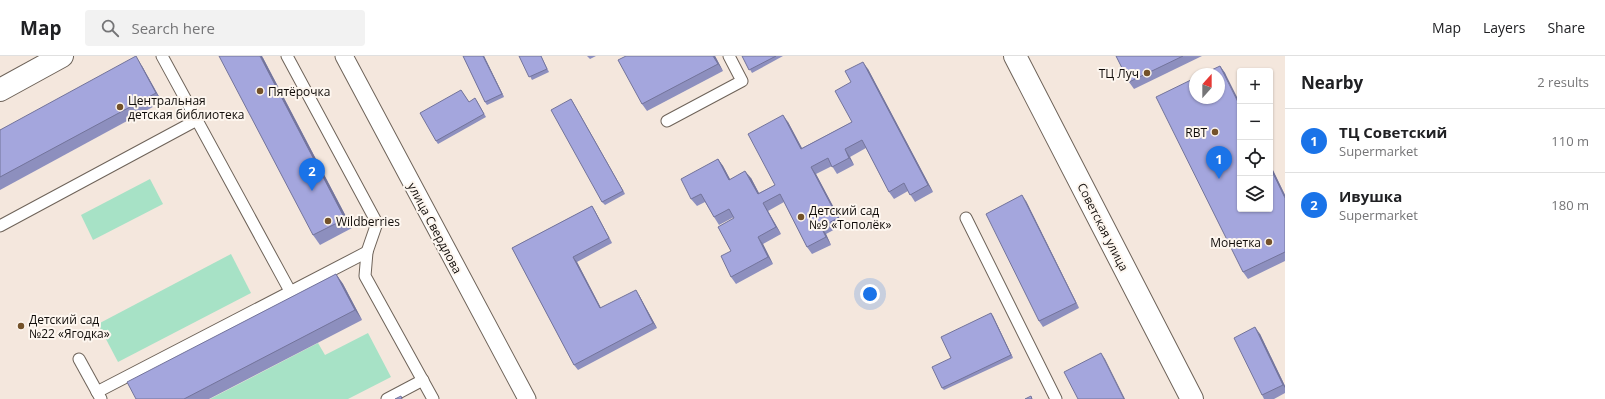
<!DOCTYPE html>
<html lang="en">
<head>
<meta charset="utf-8">
<style>
  :root { --surface:#fff; --page:#f2f2f2; --text:#202124; --muted:#757577; --line:#e0e0e0; --accent:#1a73e8 }
  body { margin:0; font-family:"Open Sans",sans-serif; background:var(--page); color:var(--text) }
  .controls { position:absolute; right:12px; top:12px; display:grid; overflow:hidden; border-radius:4px; box-shadow:0 1px 3px #0004 }
  .controls button { width:36px; height:36px; display:grid; place-items:center; padding:0; border:0; border-bottom:1px solid var(--line); background:var(--surface); color:var(--text); font:20px sans-serif }
  .compass { position:absolute; left:1189px; top:12px; width:36px; height:36px; border-radius:50%; background:var(--surface); box-shadow:0 1px 3px #0004; rotate:21deg }
  .you { position:absolute; left:870px; top:238px; width:14px; height:14px; margin:-10px; border:3px solid #fff; border-radius:50%; background:#1a73e8; box-shadow:0 0 0 6px #1a73e833 }
  .badge { display:grid; place-items:center; width:26px; height:26px; border-radius:50%; background:var(--accent); color:#fff; font-size:13px; font-weight:700 }
  .pin { position:absolute; translate:-50% -33px; filter:drop-shadow(0 1px 2px #0008) }
  .pin::after { content:''; position:absolute; top:21px; width:14px; height:12px; background:inherit; clip-path:polygon(0 0,100% 0,50% 100%) }
  .list { margin:0; padding:0; list-style:none }
  h2 { display:flex; justify-content:space-between; align-items:center; height:52px; margin:0; padding:0 16px; font-size:17px }
  h2 small { font-size:13px; font-weight:400; color:var(--muted) }
  .list li { display:grid; grid-template-columns:26px 1fr auto; gap:12px; align-items:center; box-sizing:border-box; height:64px; padding:0 16px; border-top:1px solid var(--line) }
  .list b { display:block; font-size:15px; white-space:nowrap }
  .list p { margin:0; font-size:13px; white-space:nowrap; color:var(--muted) }
  .list em { font-size:13px; font-style:normal; color:var(--muted) }
  .icon { flex:none; width:22px; height:22px; fill:none; stroke:currentColor; stroke-width:2; stroke-linecap:round; stroke-linejoin:round }
  .map { position:relative; flex:none; width:1285px; height:343px; overflow:hidden }
  header { display:flex; align-items:center; gap:24px; box-sizing:border-box; height:56px; padding:0 20px; background:var(--surface); border-bottom:1px solid var(--line) }
  header strong { font-size:19px }
  nav { display:flex; gap:22px; margin-inline-start:auto; font-size:14px }
  .search { width:280px; height:36px; background:var(--page); display:flex; align-items:center; gap:10px; box-sizing:border-box; padding:0 14px; border-radius:4px; color:var(--muted); font-size:15px }
  main { display:flex }
  aside { flex:1; background:var(--surface) }
  .map>svg:first-child { display:block }
  .green { fill:#a7e2c6 }
  .lines { fill:none; stroke-linecap:round; stroke-linejoin:round }
  .service-casing { stroke:#6e6359; stroke-width:13 }
  .pedestrian-casing { stroke:#6e6359; stroke-width:19 }
  .minor-casing { stroke:#6e6359; stroke-width:24 }
  .primary-casing { stroke:#6e6359; stroke-width:24 }
  .service { stroke:#fff; stroke-width:11 }
  .pedestrian { stroke:#fff; stroke-width:17 }
  .minor { stroke:#fff; stroke-width:22 }
  .primary { stroke:#fff; stroke-width:22 }
  .wall { fill:#8d8fbe }
  .shaded-wall { fill:#73749b }
  .building { fill:#a4a6dd; stroke:#73749b }
  .poi-dot { fill:#74522a; stroke:#fdf6ef; stroke-width:1.5 }
  .labels { text-anchor:middle; dominant-baseline:central; stroke-width:4; stroke-linejoin:round; paint-order:stroke }
  .poi-label { font-size:12px; fill:#100c09; stroke:#fdf6ef; text-anchor:start }
  .street-label { font-size:12px; fill:#100c09; stroke:#fdf6ef }
</style>
</head>
<body>
<header>
<strong>Map</strong>
<div class="search"><svg class="icon" aria-label="search" viewBox="0 0 24 24"><circle cx="10" cy="10" r="6"/><path d="M15 15l6 6"/></svg>Search here</div>
<nav><a>Map</a><a>Layers</a><a>Share</a></nav>
</header>
<main>
<div class="map">
<svg width="1285" height="343" viewBox="0 0 1285 343">
  <rect width="100%" height="100%" fill="#f4e7dd"/>
  <!-- green -->
  <g class="green">
    <path d="M150,123l13,25 -70,36 -12,-25z"/>
    <path d="M231,198l20,39 -133,69 -20,-38z"/>
    <path d="M368,277l23,44 -43,22h-138l108,-56 7,12z"/>
  </g>
  <g class="lines">
    <!-- service casing -->
    <g class="service-casing">
      <g id="service">
        <path d="M162,0l128,235"/>
        <path d="M287,0l90,167 -10,29 -2,24 68,123"/>
        <path d="M667,65l75,-40 -13,-25"/>
        <path d="M966,162l90,181"/>
        <path d="M0,170l197,-106"/>
        <path d="M79,303l22,40"/>
        <path d="M97,336l270,-140"/>
        <path d="M387,343l36,-19"/>
      </g>
    </g>
    <!-- pedestrian casing -->
    <g class="pedestrian-casing">
      <path id="pedestrian" d="M344,0l183,343"/>
    </g>
    <!-- minor casing -->
    <g class="minor-casing">
      <path id="minor" d="M0,34l62,-34"/>
    </g>
    <!-- primary casing -->
    <g class="primary-casing">
      <path id="primary" d="M1015,0l177,343"/>
    </g>
    <!-- service -->
    <use href="#service" class="service"/>
    <!-- pedestrian -->
    <use href="#pedestrian" class="pedestrian"/>
    <!-- minor -->
    <use href="#minor" class="minor"/>
    <!-- primary -->
    <use href="#primary" class="primary"/>
  </g>
  <!-- wall -->
  <g class="wall">
    <path d="M262,0l90,172 -32,17 -7,-10z"/>
    <path d="M463,0h21l20,41 -17,8 -2,-3z"/>
    <path d="M519,0h22l8,16 -17,8z"/>
    <path d="M587,0h9l-6,3z"/>
    <path d="M626,0h89l8,15 -76,40 -5,-7z"/>
    <path d="M742,0h41l-31,17z"/>
    <path d="M1116,0h86l-68,33 -5,-7z"/>
    <path d="M142,10l20,36 -162,88v-60z"/>
    <path d="M1220,10l5,7 45,136v-45l15,31v66l-37,18 -5,-7z"/>
    <path d="M868,13l65,123 -18,10 -7,-11 -14,8 -5,-7 -23,-44 -16,9 4,8 -17,9 -5,-8 -16,8 27,51 -17,9 5,11 -19,9 -5,-7 -23,-45 -16,9 13,23 -18,10 10,20 -37,20 -5,-7v-26l3,-33v-1l-15,8 -5,-8 -9,-15 -8,4 -6,-7 27,-40 5,7 7,13 21,-1 8,15 16,-8 13,-63 14,26 50,-26 -1,-40z"/>
    <path d="M461,34l8,12 8,-1 9,16 -48,27 -2,-3z"/>
    <path d="M571,43l54,95 -20,11 -3,-3z"/>
    <path d="M1026,145l53,107 -36,19 -4,-6z"/>
    <path d="M592,150l3,5 17,32 -35,19 24,46 38,-13 18,33 -79,42 -4,-5 -62,-117z"/>
    <path d="M336,218l7,10 19,36 -153,79h-73z"/>
    <path d="M991,257l2,3 20,42 -69,32 -2,-2 9,-30z"/>
    <path d="M1260,278l25,52v7l-11,6h-10l-2,-4z"/>
  </g>
  <!-- shaded-wall -->
  <g class="shaded-wall">
    <path d="M136,0l6,10 20,36 -6,-9z"/>
    <path d="M260,0h2l90,172 -7,-9z"/>
    <path d="M483,0h1l20,41 -2,-3z"/>
    <path d="M713,0h2l8,15 -5,-7z"/>
    <path d="M863,6l5,7 65,123 -5,-7z"/>
    <path d="M1220,10l5,7 15,30v3z"/>
    <path d="M571,43l2,3 52,92 -2,-3z"/>
    <path d="M783,59l5,7 18,34 -5,-7z"/>
    <path d="M845,93l5,8 4,8 -5,-7z"/>
    <path d="M718,103l5,7 11,21 -5,-7z"/>
    <path d="M1270,108l15,31v3l-15,-31z"/>
    <path d="M811,111l5,7 27,51 -5,-7z"/>
    <path d="M745,115l6,7 12,23 -5,-7z"/>
    <path d="M1022,139l4,6 53,107 -3,-5z"/>
    <path d="M763,147l5,8 13,23 -5,-7z"/>
    <path d="M592,150l3,5 17,32 -3,-5z"/>
    <path d="M821,171l5,7 5,11 -5,-8z"/>
    <path d="M758,181l5,7 10,20 -5,-7z"/>
    <path d="M573,201l4,5 27,52 -4,-6z"/>
    <path d="M336,218l7,10 19,36 -7,-10z"/>
    <path d="M636,234l3,5 18,33 -4,-5z"/>
    <path d="M991,257l2,3 20,42 -2,-3z"/>
    <path d="M1255,271l5,7 25,52v2l-2,-3z"/>
    <path d="M1101,297l4,6 20,40h-1z"/>
  </g>
  <!-- building -->
  <g class="building">
    <path d="M136,0l20,37 -156,84v-47z"/>
    <path d="M219,0h41l85,163 -32,16z"/>
    <path d="M463,0h20l19,38 -17,8z"/>
    <path d="M519,0h22l6,13 -18,8z"/>
    <path d="M626,0h87l5,8 -76,40 -24,-44z"/>
    <path d="M742,0h34l-27,14z"/>
    <path d="M1116,0h67l-54,26z"/>
    <path d="M863,6l65,123 -18,10 -6,-12 -15,9 -27,-52 -17,9 4,9 -17,9 -4,-9 -17,9 27,51 -17,9 5,10 -19,10 -27,-53 -17,9 13,24 -18,10 10,20 -37,20 -10,-21 10,-5 -13,-24 16,-9 -5,-9 -15,8 -13,-23 -10,5 -10,-20 37,-20 11,21 16,-9 13,23 17,-9 -27,-51 35,-19 18,34 51,-27 -17,-31 16,-9 -6,-11z"/>
    <path d="M1220,10l20,40v103h30v-42l15,31v54l-42,20 -87,-175 39,-19v20h24v-24h-16z"/>
    <path d="M461,34l8,12 6,-4 9,16 -48,27 -16,-28z"/>
    <path d="M571,43l52,92 -21,11 -51,-92z"/>
    <path d="M1022,139l54,108 -37,18 -53,-107z"/>
    <path d="M592,150l17,32 -36,19 27,51 36,-18 17,33 -79,42 -62,-117z"/>
    <path d="M336,218l19,36 -171,89h-48l-9,-17z"/>
    <path d="M991,257l20,42 -69,33 -10,-21 19,-9 -10,-21z"/>
    <path d="M1255,271l28,58 -21,10 -28,-57z"/>
    <path d="M1101,297l23,46h-46l-14,-27z"/>
    <path d="M401,340l1,3h-7z"/>
    <path d="M1031,340l1,3h-7z"/>
  </g>
  <!-- markers -->
  <g class="poi-dot">
    <circle cx="1147" cy="17" r="4"/>
    <circle cx="260" cy="35" r="4"/>
    <circle cx="120" cy="51" r="4"/>
    <circle cx="1215" cy="76" r="4"/>
    <circle cx="801" cy="161" r="4"/>
    <circle cx="328" cy="165" r="4"/>
    <circle cx="1269" cy="186" r="4"/>
    <circle cx="21" cy="270" r="4"/>
  </g>
  <g class="labels">
    <!-- poi labels -->
    <g class="poi-label">
      <text x="1139" y="17" text-anchor="end">ТЦ Луч</text>
      <text x="268" y="35">Пятёрочка</text>
      <text x="128" y="44">Центральная<tspan x="128" dy="14">детская библиотека</tspan></text>
      <text x="1207" y="76" text-anchor="end">RBT</text>
      <text x="809" y="154">Детский сад<tspan x="809" dy="14">№9 «Тополёк»</tspan></text>
      <text x="336" y="165">Wildberries</text>
      <text x="1261" y="186" text-anchor="end">Монетка</text>
      <text x="29" y="263">Детский сад<tspan x="29" dy="14">№22 «Ягодка»</tspan></text>
    </g>
    <!-- street labels -->
    <g class="street-label">
      <text transform="translate(1103 171) rotate(63)">Советская улица</text>
      <text transform="translate(435 172) rotate(62)">улица Свердлова</text>
    </g>
  </g>
</svg>
<div class="controls">
<button>+</button>
<button>−</button>
<button><svg class="icon" aria-label="locate" viewBox="0 0 24 24"><circle cx="12" cy="12" r="6"/><path d="M12 2v4M12 18v4M2 12h4M18 12h4"/></svg></button>
<button><svg class="icon" aria-label="layers" viewBox="0 0 24 24"><path d="M12 4l9 5-9 5-9-5zM3 14l9 5 9-5"/></svg></button>
</div>
<svg class="compass" viewBox="-18 -18 36 36"><path d="M0-13l5 13h-10z" fill="#e53935"/><path d="M0 13l5-13h-10z" fill="#757577"/></svg>
<div class="you"></div>
<div class="pin badge" style="left:1219px;top:123px">1</div>
<div class="pin badge" style="left:312px;top:135px">2</div>
</div>
<aside>
<h2>Nearby<small>2 results</small></h2>
<ul class="list">
<li><span class="badge">1</span><div><b>ТЦ Советский</b><p>Supermarket</p></div><em>110 m</em></li>
<li><span class="badge">2</span><div><b>Ивушка</b><p>Supermarket</p></div><em>180 m</em></li>
</ul>
</aside>
</main>
</body>
</html>
